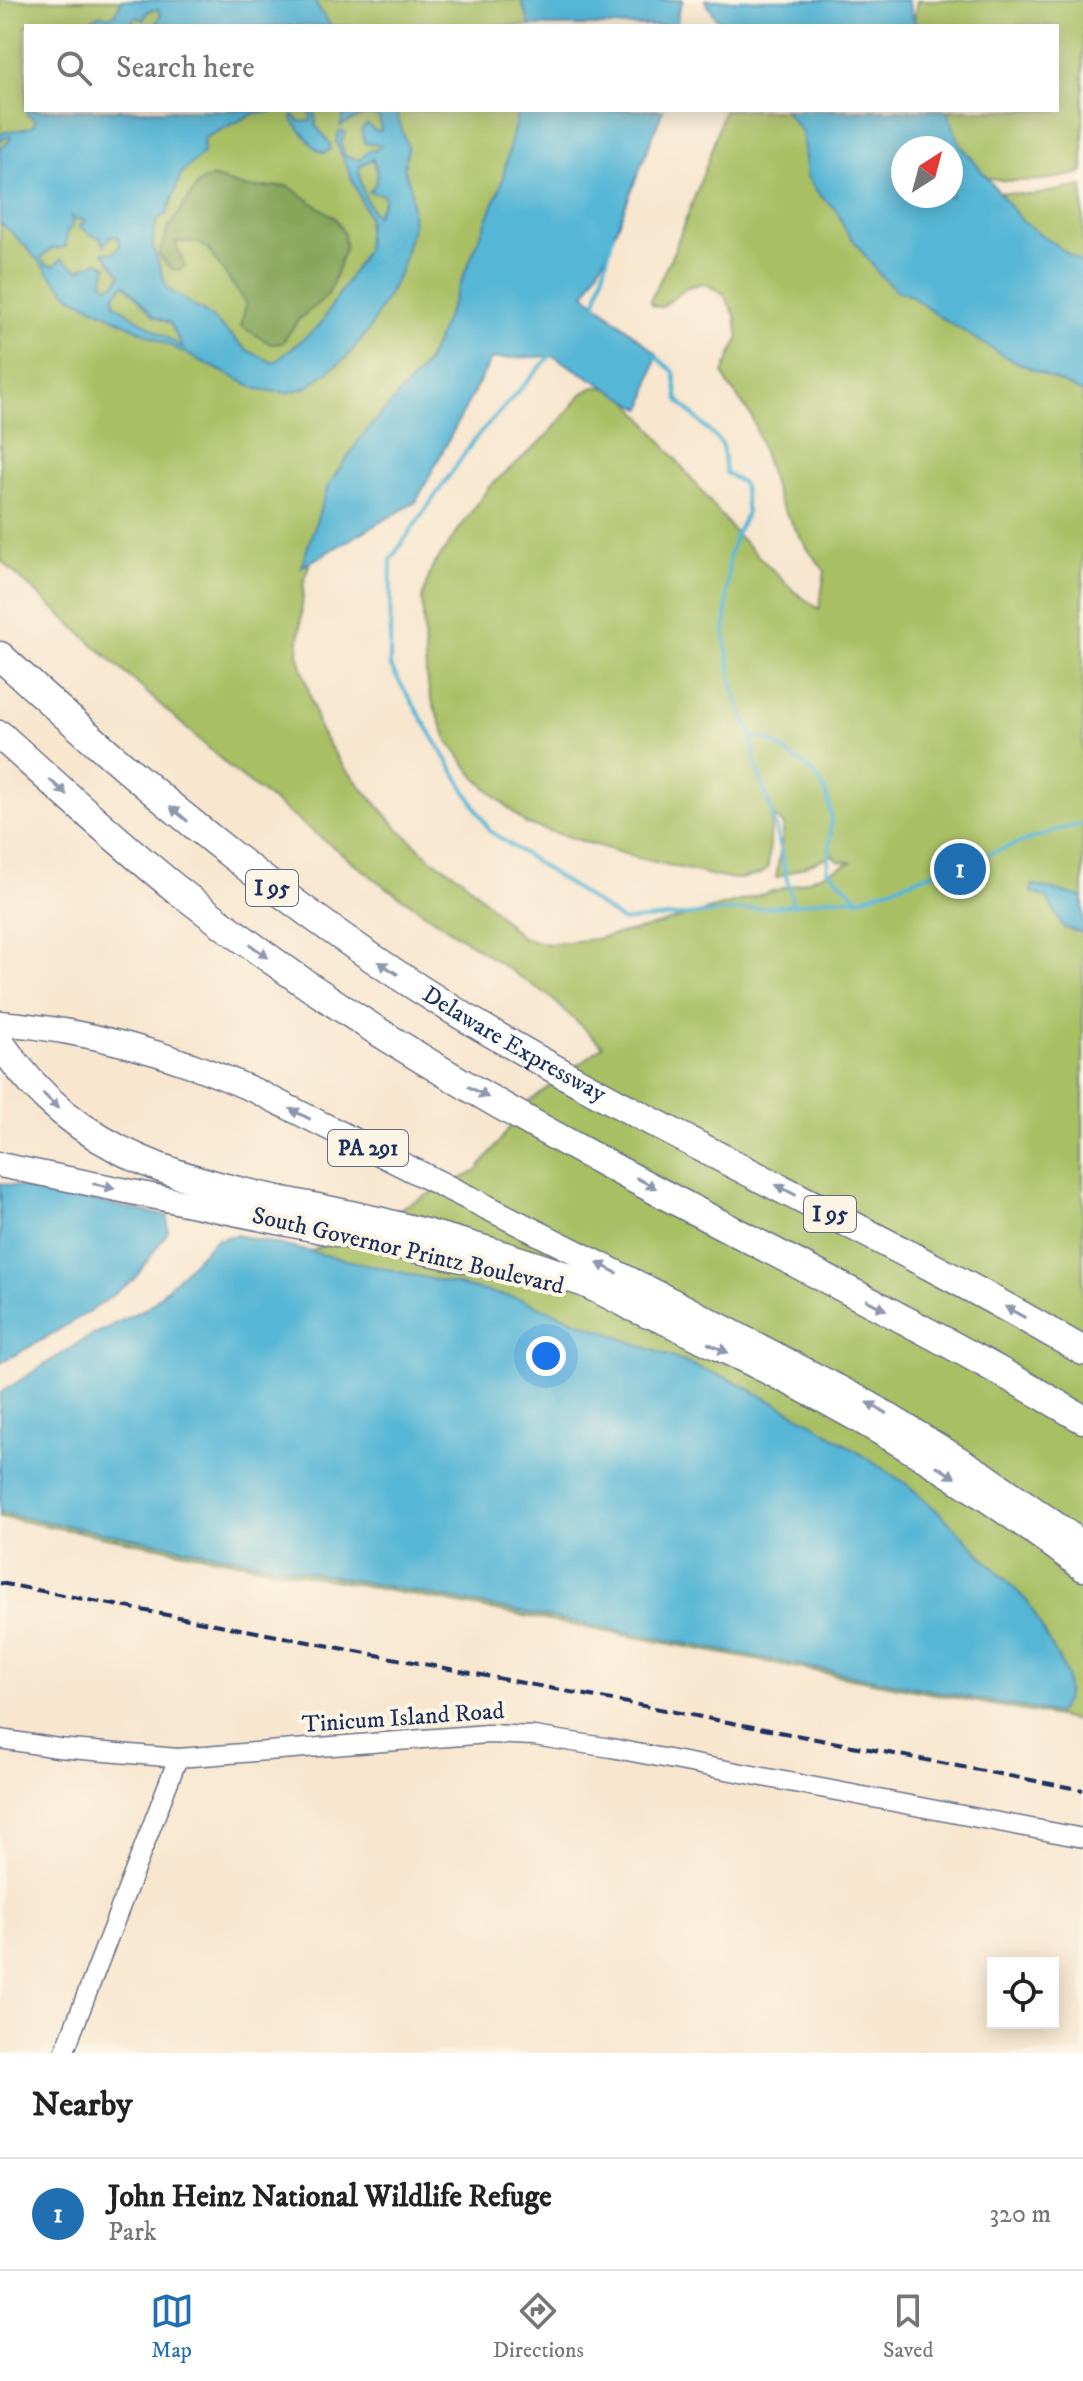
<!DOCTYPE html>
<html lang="en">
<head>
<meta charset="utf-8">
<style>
  :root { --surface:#fff; --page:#f6f6f6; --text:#222; --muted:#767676; --line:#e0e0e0; --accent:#1f6fb2 }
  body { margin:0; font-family:"IM FELL DW Pica",serif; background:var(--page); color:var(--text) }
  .controls { position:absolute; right:24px; bottom:24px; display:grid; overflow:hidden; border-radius:0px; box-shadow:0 4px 20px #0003 }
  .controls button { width:72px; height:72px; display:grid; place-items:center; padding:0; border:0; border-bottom:2px solid var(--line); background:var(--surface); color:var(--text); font:40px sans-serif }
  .compass { position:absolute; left:891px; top:136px; width:72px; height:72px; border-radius:50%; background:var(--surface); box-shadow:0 4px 20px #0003; rotate:36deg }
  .you { position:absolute; left:546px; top:1356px; width:28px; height:28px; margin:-20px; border:6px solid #fff; border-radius:50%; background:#1a73e8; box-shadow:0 0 0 12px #1a73e833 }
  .badge { display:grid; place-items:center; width:52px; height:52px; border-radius:50%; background:var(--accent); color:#fff; font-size:26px; font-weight:700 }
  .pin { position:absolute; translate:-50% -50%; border:4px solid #fff; box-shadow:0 2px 8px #0006 }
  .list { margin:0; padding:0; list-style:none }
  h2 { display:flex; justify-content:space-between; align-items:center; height:104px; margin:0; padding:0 32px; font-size:34px }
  h2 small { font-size:26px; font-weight:400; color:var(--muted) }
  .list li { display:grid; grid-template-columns:52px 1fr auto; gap:24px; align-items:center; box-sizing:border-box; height:112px; padding:0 32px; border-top:2px solid var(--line) }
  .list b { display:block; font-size:30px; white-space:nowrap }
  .list p { margin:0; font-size:26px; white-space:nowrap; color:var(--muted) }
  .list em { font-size:26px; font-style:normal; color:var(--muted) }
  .icon { flex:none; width:44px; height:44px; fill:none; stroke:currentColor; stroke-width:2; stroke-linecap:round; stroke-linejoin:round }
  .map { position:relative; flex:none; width:1083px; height:2053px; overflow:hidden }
  .search { position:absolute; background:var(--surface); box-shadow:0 4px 20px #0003; left:24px; right:24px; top:24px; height:88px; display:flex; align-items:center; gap:20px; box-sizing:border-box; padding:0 28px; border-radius:0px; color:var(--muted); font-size:30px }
  .sheet { height:216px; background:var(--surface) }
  nav { display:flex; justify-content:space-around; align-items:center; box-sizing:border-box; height:112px; border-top:2px solid var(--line); background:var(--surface); font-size:22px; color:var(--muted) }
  nav a { display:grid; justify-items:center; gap:4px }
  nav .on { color:var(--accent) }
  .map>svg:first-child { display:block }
  .green { fill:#a8bf64; stroke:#627761; stroke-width:2 }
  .forest { fill:#86a65a; stroke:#506a5c; stroke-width:2 }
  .water { fill:#57b6d5; stroke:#39729a; stroke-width:2; fill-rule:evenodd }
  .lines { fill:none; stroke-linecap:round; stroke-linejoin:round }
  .stream { stroke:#57b6d5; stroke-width:4 }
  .tertiary-casing { stroke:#686f86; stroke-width:21 }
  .primary-casing { stroke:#686f86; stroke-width:27 }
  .motorway-casing { stroke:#686f86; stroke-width:31 }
  .tertiary { stroke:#fff; stroke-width:18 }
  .primary { stroke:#fff; stroke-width:24 }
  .motorway { stroke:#fff; stroke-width:28 }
  .rail { stroke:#1b2f5e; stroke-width:4; stroke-dasharray:12 6; stroke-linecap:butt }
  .oneway { fill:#8d97ae }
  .labels { text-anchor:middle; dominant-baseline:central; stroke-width:8; stroke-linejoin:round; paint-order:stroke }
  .shield { fill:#fcf5e5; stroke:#5e6a86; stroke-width:2 }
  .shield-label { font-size:22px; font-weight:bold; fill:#1b2f5e }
  .street-label { font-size:24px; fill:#1b2f5e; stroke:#fcf5e5 }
</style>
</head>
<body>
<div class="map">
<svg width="1083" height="2053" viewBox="0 0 1083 2053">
  <rect width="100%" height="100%" fill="#fcf5e5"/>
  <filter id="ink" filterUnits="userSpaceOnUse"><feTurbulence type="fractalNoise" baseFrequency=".0125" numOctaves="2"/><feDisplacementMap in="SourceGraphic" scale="16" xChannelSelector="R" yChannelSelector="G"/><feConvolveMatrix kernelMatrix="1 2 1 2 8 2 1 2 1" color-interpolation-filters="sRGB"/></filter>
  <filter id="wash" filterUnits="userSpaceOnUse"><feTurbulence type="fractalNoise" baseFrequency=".006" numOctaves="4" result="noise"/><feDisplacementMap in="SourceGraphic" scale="32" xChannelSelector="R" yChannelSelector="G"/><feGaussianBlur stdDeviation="1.8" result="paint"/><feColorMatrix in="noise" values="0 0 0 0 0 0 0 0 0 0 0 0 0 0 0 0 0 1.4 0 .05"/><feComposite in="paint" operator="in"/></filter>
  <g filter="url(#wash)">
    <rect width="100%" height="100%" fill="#f8e6cf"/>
    <!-- green -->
    <g class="green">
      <path d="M0,0h613l-5,26h-582v84h534l-126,239 -113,175 -17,58 -6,71 22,78 23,35 53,60 34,32 33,21 59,59 27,6 45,-5 49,-10 158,-46 51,-21 -13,-1 -7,-6 -56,23 8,-53 -12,-11 -4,53 -5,6 -23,6 -17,-1 -85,-20 -112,-34 -51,-47 -27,-36 -18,-45 -4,-23 -4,-76 10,-29 57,-81 58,-51 36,-43 11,-6 20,1 12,9 110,137 59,58 24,17 6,-38 -16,-20 -30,-49 -27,-85 -24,-33 -5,-11 16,-36 -4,-22 -12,-22 -20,-10 -15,4 -26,20 -8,-1 -4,-5 23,-48 34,-89 17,-54h179v86l180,124v1402l-1083,-205v-84l296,-174 181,-88 52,-69 74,-56 -53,-49 -170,-114 -145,-111 -235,-212z"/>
      <path d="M917,0h166v172c-26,8 -78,14 -104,3 -16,-6 -46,-50 -57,-65h135v-84h-144z"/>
      <path d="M1083,186v120l-97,-115 47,4z"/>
    </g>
    <!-- forest -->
    <path class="forest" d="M211,177l37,11 40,-2 47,32 9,16 1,13 -14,41 -4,8 -29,24 -16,23 -11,1 -30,-18 5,-22 -38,-55 -11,-7h-22l10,24 -5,4 -10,-2 -11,-13 9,-26 31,-46z"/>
    <!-- water -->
    <g class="water">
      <path d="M122,0h191l18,26h-177l7,-11 -3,-6 -10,2 -4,9 -7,-3 -5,4 -2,5h-49l20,-12 7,3 7,-3z"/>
      <path d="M521,0h162l-5,12 -1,14h-147z"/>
      <path d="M705,0h203l8,26h-188l-12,-8z"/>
      <path d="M27,110h256l-30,4 -49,24 -1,15 -22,21 -14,40 -9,5 -4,11 -1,17 14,41 43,28 37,34 27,13 46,-38 46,-75 2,-34 -32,-74 3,-11 7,1 -5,11 4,13 15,4 10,-10 5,1 7,-6 -17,-2 -4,-13 6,-6 8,7h6l-2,-14c-16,-6 -25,4 -39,9l6,-16h49l13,37 -4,22 7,19 2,38 -13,46 -31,58 -23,28 -40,30 -19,5 -30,-4 -185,-92c-26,-23 -44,-53 -72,-74v-74l11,-10 -1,-3 -10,4v-5c10,-8 23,-2 34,-10l1,-5 -8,-6zM373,159c5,14 7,22 -4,33l13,2 3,4 -9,18c-9,-12 -19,-34 -16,-50zM71,216l4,4 7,-1 3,3 -6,4 13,9 8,2 4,8 7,-9 7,1 2,9 -7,7 -10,-1 18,23 -5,8 -8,3 -5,-4 4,-16 -10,-4 -18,8 -18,-11 -6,7 -9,-1 -5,-7 10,-9 15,-2 1,-16 6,-4zM125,284l29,32 16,7 13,25 -68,-44 -1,-9z"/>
      <path d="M310,110h5l1,16 14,17v7l-6,3 -9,-5 -23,-28 1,-6 7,8 11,-1z"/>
      <path d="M518,110h145l-57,145 -21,39 72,60 -14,55 -90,-53 -62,3 -75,143 -115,65 27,-81 36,-53 63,-69 74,-178z"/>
      <path d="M784,110h163l13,34 62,77 61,43v129l-81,-38 -65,-40 -26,-19 -14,-5 -17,-16 -35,-46 -8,-18 -18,-17 -12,-18 -5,-44zM903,148h48v48h-48z"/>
      <path d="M1033,885l50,12v36l-19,-5 -17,-30 -16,-6z"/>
      <path d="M0,1183l168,33v16l-34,47 -33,25 -59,36 -42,23z"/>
      <path d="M236,1235l284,64 214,82 79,42 95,62 36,32 84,85 39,73v23l-10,16 -1057,-201v-120l85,-54 65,-33 65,-66z"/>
    </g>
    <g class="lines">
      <!-- stream -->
      <g class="stream">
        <path d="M595,307l18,-72"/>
        <path d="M554,352l-79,87 -84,120 -1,107 100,165 133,90 170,-16 38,-7 28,1 198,-69 26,-6"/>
        <path d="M653,354l21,18 4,28 44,44 4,29 17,11 4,29 -11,21 -7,22 -4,82 9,53 18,46 3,24 17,52 21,92"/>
        <path d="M752,737c13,-1 24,8 34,15 8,7 18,12 26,20 25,24 20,65 15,97l30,28"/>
      </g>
    </g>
  </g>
  <g filter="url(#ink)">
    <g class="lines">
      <!-- tertiary casing -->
      <g class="tertiary-casing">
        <g id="tertiary">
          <path d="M0,1739l58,9 120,10 310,-24 46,2 77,12 472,90"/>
          <path d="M64,2053l114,-295"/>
        </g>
      </g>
      <!-- primary casing -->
      <g class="primary-casing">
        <g id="primary">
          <path d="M0,1023c90,7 173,31 256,68l421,212 193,101 117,72 96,67"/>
          <path d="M0,1165l502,103"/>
          <path d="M632,1309c31,10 60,27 90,41 128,59 248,133 361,219"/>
        </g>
      </g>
      <!-- motorway casing -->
      <g class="motorway-casing">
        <g id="motorway">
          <path id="s1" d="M0,656c152,140 309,270 488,375 195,114 401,206 595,320"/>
          <path d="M0,735c58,52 114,104 175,153 78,61 160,118 244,169 215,132 447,234 664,362"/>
          <path d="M0,1043c97,142 239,144 390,181 65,16 129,35 192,58 22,9 44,22 66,32"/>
        </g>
      </g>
      <!-- tertiary -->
      <use href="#tertiary" class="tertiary"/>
      <!-- primary -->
      <use href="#primary" class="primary"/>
      <!-- motorway -->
      <use href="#motorway" class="motorway"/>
      <!-- rail -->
      <path class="rail" d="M0,1583l1083,207"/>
    </g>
    <!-- one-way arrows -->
    <defs><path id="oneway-solid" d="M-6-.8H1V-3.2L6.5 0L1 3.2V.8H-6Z" transform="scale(2)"/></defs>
    <g class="oneway">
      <use href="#oneway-solid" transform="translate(58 787) rotate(42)"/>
      <use href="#oneway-solid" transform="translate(179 814) rotate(-140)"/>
      <use href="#oneway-solid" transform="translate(259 951) rotate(36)"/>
      <use href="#oneway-solid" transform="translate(388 968) rotate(-147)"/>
      <use href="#oneway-solid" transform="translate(478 1092) rotate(29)"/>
      <use href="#oneway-solid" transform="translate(51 1101) rotate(43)"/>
      <use href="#oneway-solid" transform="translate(300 1114) rotate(-153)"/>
      <use href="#oneway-solid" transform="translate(646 1183) rotate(28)"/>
      <use href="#oneway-solid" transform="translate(104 1186) rotate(12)"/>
      <use href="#oneway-solid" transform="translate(786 1190) rotate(-152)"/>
      <use href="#oneway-solid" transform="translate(607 1268) rotate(-153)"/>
      <use href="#oneway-solid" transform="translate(876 1305) rotate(28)"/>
      <use href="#oneway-solid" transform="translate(1015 1312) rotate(-151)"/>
      <use href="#oneway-solid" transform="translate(718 1348) rotate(25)"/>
      <use href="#oneway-solid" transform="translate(877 1408) rotate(-150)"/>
      <use href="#oneway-solid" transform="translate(946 1472) rotate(33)"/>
    </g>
  </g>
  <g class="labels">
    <!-- shield labels -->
    <g class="shield">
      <rect x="246" y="870" width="52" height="36" rx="6"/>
      <rect x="328" y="1130" width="80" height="36" rx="6"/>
      <rect x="804" y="1196" width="52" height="36" rx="6"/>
    </g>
    <g class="shield-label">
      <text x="272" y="888">I 95</text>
      <text x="368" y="1148">PA 291</text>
      <text x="830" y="1214">I 95</text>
    </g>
    <!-- street labels -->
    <g class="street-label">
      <text stroke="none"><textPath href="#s1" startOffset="646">Delaware Expressway</textPath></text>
      <text transform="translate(408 1251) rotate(13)">South Governor Printz Boulevard</text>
      <text transform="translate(403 1718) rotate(-4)">Tinicum Island Road</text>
    </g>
  </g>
</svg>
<div class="controls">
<button><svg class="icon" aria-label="locate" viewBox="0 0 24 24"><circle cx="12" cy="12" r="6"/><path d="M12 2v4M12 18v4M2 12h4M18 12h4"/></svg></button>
</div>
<svg class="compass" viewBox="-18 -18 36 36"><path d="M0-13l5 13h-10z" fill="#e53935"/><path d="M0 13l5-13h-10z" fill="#767676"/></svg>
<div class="you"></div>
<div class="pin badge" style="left:960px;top:869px">1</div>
<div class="search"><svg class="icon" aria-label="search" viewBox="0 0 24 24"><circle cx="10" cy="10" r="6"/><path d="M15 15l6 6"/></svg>Search here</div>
</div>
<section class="sheet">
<h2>Nearby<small></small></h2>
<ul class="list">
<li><span class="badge">1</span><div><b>John Heinz National Wildlife Refuge</b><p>Park</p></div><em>320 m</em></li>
</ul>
</section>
<nav>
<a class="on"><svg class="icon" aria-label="map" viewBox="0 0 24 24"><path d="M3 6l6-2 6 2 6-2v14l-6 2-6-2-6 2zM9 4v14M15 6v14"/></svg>Map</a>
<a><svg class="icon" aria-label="directions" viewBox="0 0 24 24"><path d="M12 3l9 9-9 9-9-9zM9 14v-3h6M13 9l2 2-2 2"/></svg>Directions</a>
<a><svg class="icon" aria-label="saved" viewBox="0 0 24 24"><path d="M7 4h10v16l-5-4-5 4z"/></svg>Saved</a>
</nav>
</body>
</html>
